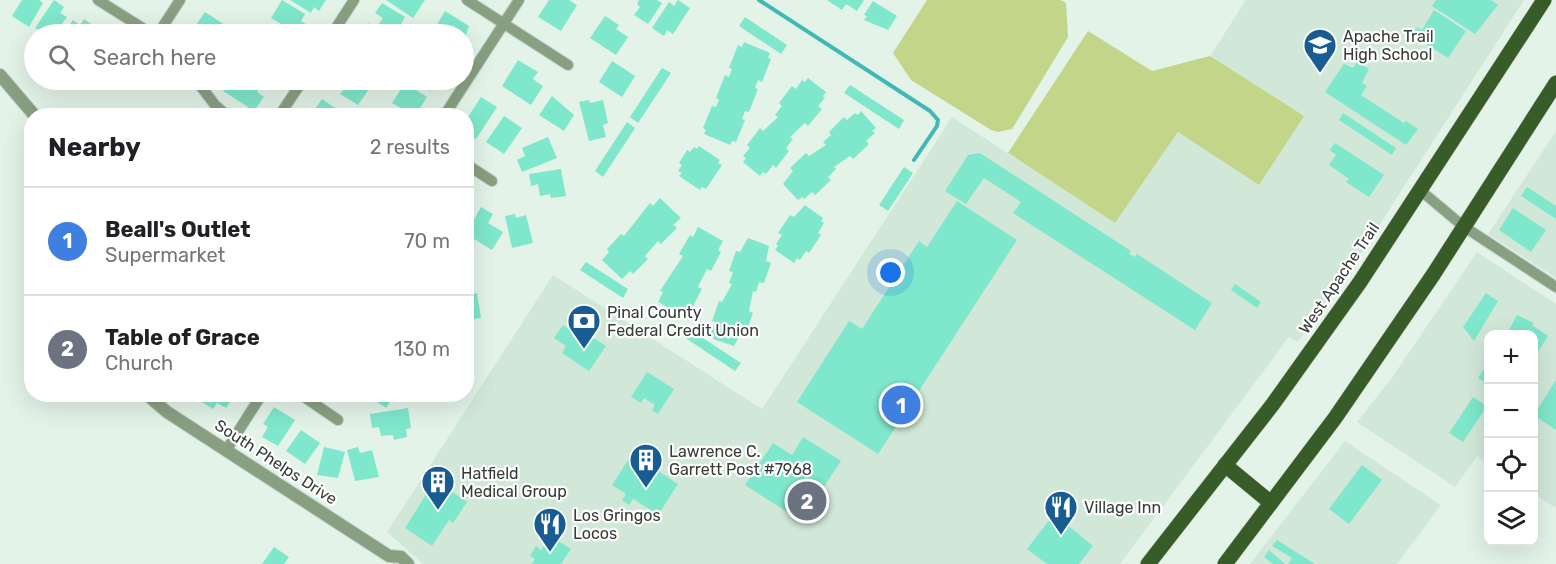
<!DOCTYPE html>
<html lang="en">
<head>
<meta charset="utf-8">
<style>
  :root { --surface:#fff; --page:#f2f2f2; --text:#202124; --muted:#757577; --line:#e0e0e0; --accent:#185c91 }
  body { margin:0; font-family:Rubik,sans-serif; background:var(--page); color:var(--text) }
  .controls { position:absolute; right:18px; bottom:18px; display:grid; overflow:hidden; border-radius:12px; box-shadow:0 6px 24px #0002 }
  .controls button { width:54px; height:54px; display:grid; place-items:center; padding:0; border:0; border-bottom:2px solid var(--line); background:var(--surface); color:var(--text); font:30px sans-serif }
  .you { position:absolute; left:891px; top:273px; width:21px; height:21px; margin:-15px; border:4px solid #fff; border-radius:50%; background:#1a73e8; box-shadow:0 0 0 9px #1a73e833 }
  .badge { display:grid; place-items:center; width:39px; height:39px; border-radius:50%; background:var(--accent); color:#fff; font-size:20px; font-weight:700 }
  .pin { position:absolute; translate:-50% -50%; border:3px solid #fff; box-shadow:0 2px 6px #0006 }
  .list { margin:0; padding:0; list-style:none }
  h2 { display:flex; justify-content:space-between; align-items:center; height:78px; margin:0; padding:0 24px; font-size:26px }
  h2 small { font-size:20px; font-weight:400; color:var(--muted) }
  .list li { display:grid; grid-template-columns:39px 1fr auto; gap:18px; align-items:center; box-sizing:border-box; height:108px; padding:0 24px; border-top:2px solid var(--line) }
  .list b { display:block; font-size:22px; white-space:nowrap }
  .list p { margin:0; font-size:20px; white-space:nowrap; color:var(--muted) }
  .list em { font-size:20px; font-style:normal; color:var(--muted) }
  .icon { flex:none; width:33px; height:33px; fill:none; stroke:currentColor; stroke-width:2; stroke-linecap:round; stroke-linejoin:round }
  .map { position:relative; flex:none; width:1556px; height:564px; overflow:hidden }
  .search { position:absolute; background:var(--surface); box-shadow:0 6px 24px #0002; left:24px; top:24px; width:450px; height:66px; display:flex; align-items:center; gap:15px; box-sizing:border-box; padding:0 21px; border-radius:33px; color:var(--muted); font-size:22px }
  .panel { position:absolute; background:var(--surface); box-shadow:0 6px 24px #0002; left:24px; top:108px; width:450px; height:294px; border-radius:24px }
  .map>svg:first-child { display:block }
  .built { fill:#d1e8d9 }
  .green { fill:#c3d588 }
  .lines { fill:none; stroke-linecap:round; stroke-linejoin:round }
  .stream { stroke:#3fb9b6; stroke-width:4 }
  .building { fill:#7fe7cb }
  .minor-casing { stroke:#c0cec5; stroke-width:12 }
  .tertiary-casing { stroke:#c0cec5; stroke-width:14 }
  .primary-casing { stroke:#c0cec5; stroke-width:16 }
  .minor { stroke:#899f82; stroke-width:10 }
  .tertiary { stroke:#899f82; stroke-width:12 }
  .primary { stroke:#375c28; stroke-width:15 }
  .labels { text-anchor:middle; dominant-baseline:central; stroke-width:4.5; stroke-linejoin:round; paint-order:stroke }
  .poi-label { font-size:16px; fill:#363c38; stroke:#fff; text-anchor:start }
  .street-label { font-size:16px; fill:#363c38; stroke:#fff }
</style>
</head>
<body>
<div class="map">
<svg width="1556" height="564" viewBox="0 0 1556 564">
  <rect width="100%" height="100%" fill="#e3f3e8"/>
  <!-- built -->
  <g class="built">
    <path d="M1246,0h278l-162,252 -64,90 -9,-5 -169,227h-697l-36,-32 166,-257 209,134 190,-292 163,106 63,-91 81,52 44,-68 -93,-60z"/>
    <path d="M1556,131v147l-68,-44z"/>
    <path d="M1477,252l79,52v204l-22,-14v-160h-46v130l-11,-8 -22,31 -98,-65 34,-43z"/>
    <path d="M1345,441l96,64 -44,59h-147z"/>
  </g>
  <!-- green -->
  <g class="green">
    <path d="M927,0h134l5,3 2,34 -56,92 -14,3 -7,-2 -80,-50 -18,-27z"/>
    <path d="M1088,31l64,40 58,-15 94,60 -45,69 -81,-53 -63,91 -107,-70z"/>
  </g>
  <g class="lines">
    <!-- stream -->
    <path class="stream" d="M759,0l171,111 8,9 -1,6 -23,34"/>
  </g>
  <!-- building -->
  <g class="building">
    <path d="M22,0h17l4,3 -14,24 -17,-11z"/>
    <path d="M54,0l10,7 -4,6 7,4 -12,17 -5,-4 -4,4 -11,-6z"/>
    <path d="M282,0l23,14 -4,7 8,5 -5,8h-6l-27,-16z"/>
    <path d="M290,0h36l-7,11 -5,-4 -3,6z"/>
    <path d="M386,0h39l-12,18z"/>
    <path d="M549,0h20l8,5 -16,26 -23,-14z"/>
    <path d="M639,0h18l5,3 -14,21 -14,-9 6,-8 -3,-3z"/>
    <path d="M678,0l12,8 -17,26 -6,-4 -3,6 -12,-8 17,-26 5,4z"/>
    <path d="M827,0h37l-7,11 -11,-7 -4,6z"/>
    <path d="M1436,0h55l7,5 -23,29 -43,-28z"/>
    <path d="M873,1l24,15 -9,14 -24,-10 3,-4 -3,-1z"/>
    <path d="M382,3l23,14 -7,12 4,2 -2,3h-11l-12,-7 6,-9 -8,-5z"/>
    <path d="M1434,10l32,21 -18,27 -36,-23 5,-8 5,3z"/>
    <path d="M445,11l24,15 -5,15v-7h-19l-10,-6z"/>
    <path d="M205,12l23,15 -1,3 6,4h-36l2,-3 -5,-3z"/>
    <path d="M605,16l14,9 -3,4 12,8 -12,18 -26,-17z"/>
    <path d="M745,17l42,28 -6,9 -42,-28z"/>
    <path d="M84,19l10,7 -5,8h-26l10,-14 7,5z"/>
    <path d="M368,23l18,11h-22z"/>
    <path d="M275,25l13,9h-20z"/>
    <path d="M744,42l26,11 -2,5 3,1 -9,23 -4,-2 -3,8 3,1 -9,23 -4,-1 -3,8 3,1 -9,22 -4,-1 -2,4 -26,-11 2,-4 -3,-2 9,-22 4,1 3,-7 -3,-2 9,-23 4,2 3,-8 -3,-1 9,-23 4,2z"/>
    <path d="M518,60l20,12 -5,7 10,7 -12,19 -29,-19z"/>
    <path d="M612,61l23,15 -13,21 -23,-15z"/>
    <path d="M1357,62l12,7 -7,14 5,3 -6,9 43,28 2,-2 12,8 -12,16 -81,-53 19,-28 9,4z"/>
    <path d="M662,68l9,5 -33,50 -8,-6z"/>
    <path d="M808,78l18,14 -3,4 2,2 -7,8 4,3 -14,17 -3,-3 -15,14 3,2 -7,9 3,3 -13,17 -3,-3 -7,9 -3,-2 -3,4 -17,-14 3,-4 -3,-2 7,-8 -3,-3 13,-17 3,3 15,-14 -3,-2 7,-9 -3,-3 13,-17 4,3 6,-9 3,2z"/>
    <path d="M231,80h22l9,5 -5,7 7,5 -10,14 -31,-20z"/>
    <path d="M331,80h24l14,9 -11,16 -18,-11 4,-5z"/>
    <path d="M410,80h27l-7,11z"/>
    <path d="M405,83l22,14 -12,19 -23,-13z"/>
    <path d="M850,85l54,35 -5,9 -55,-36z"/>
    <path d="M552,96l22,19 -10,16 -25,-16z"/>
    <path d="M481,97l16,10 -21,32 -10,-6v-13z"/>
    <path d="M322,99l25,17h-37z"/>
    <path d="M589,100l1,3 13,-3 5,23 -5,2 3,12 -17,4 -10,-39z"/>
    <path d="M861,111l15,17 -4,3 3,2 -9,8 3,3 -16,15 -3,-3 -16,11 2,2 -8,8 3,3 -16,15 -3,-3 -8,7 -2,-2 -4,3 -15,-16 10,-13 -3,-3 16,-15 3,3 17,-11 -3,-3 8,-7 -2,-3 15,-15 3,3 8,-7 3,2z"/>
    <path d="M1343,113l53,35 -4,7 -53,-35z"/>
    <path d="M504,116l18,12 -18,26 -18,-12z"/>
    <path d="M627,122l8,6 -32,49 -8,-6z"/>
    <path d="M548,137l9,21 -35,14 -5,-12 8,-4 -3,-8z"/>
    <path d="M1335,143l49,32 -15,22 -23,-15 3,-3 -20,-14 7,-10 -6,-5z"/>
    <path d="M699,146l21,14 -2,3 4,2 -16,24 -4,-2 -2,3 -21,-14 3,-3 -4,-2 4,-6 -3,-2 8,-13 3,2 4,-5 3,2z"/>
    <path d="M980,153l151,98 -2,3 6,3 2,-3 75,49 -17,27 -182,-117 8,-11 -37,-24 -18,26 -21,-13 23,-36z"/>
    <path d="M904,167l9,6 -25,38 -9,-6z"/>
    <path d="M561,169l5,27 -15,2 -1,-4 -10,2 -2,-12 -7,2 -2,-12z"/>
    <path d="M1527,187l29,19v13l-35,-23z"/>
    <path d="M660,198l21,20 -8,7 4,3 -16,16 -3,-3 -13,15 3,3 -15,15 -3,-3 -8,8 -20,-19 7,-8 -2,-3 14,-15 3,2 26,-33 3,3z"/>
    <path d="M957,201l60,39 -139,214 -81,-52 52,-81 13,8 57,-88 8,6z"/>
    <path d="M805,205l18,13 -2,3 3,2 -6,10 3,2 -12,18 -3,-2 -6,9 -3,-2 -3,5 -19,-13 3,-4 -2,-2 6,-9 -4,-2 12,-18 4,2z"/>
    <path d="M481,207l12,7 -5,9 15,9 -11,18 -26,-16z"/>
    <path d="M1513,208l33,22 -15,22 -32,-22z"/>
    <path d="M515,214l1,4 10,-3 7,28 -21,5 -7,-32z"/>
    <path d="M698,227l25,14 -5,9 3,2 -10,19 -4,-2 -9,18 4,2 -10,19 -4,-2 -6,9 -24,-13 5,-10 -3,-1 23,-35 -4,-2 11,-19 3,2z"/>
    <path d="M748,238l21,8 -3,15 5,2 -7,20 -5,-1 -3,10 -3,-1 -4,20 4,2 -7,20 -4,-2 -8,15 -21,-7 1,-5 -3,-1 4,-11 -3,-1 7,-20 3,1 10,-18 -3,-1 4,-11 -4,-1 7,-20 4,1z"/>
    <path d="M586,262l42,27 -5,9 -43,-28z"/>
    <path d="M1235,284l26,18 -4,6 -26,-18z"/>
    <path d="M477,293l4,25 -15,2v-25z"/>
    <path d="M1486,293l12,8 -24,40 -11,-14z"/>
    <path d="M1517,315l17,8 -2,2 16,11 -14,22v-24h-27z"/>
    <path d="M563,325l12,8 3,-5 28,18 -17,25 -27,-18 4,-7 -12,-8z"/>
    <path d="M686,327l55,36 -6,8 -54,-36z"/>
    <path d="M1488,362v23l-10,-7z"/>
    <path d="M647,372l27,17 -16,25 -6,-4 3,-5 -11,-7 -3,5 -10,-6z"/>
    <path d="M1556,380v50l-22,-15z"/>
    <path d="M196,394h35l3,2 -8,12 -9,-5 -4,6 -19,-12z"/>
    <path d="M365,394h30l-9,14z"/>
    <path d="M1473,397l14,9 -24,36 -14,-9z"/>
    <path d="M274,407l21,13 -17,26 -16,-9 6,-10 -5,-3z"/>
    <path d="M408,408l3,20 -5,1 1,8 -13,3 -1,-5 -12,1 -2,-9 -7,1 -2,-14z"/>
    <path d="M301,430l19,13 -15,21 -19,-13z"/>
    <path d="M803,437l38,24 -40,60 -56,-36 28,-42 19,12z"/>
    <path d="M324,447l21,5 -7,26 -21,-3z"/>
    <path d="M358,447l2,6 12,-3 7,27 -24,4 -8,-31z"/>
    <path d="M632,454l46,30 -24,37 -7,-5 4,-6 -18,-11 -4,6 -7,-5 4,-6 -14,-9z"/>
    <path d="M1362,465l20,15 -33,44 -20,-15z"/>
    <path d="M432,485l10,7 3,-5 22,15 -14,21 -4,-3 -17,26 -27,-18z"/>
    <path d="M1054,514l39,32 -14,18h-32l-20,-15z"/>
    <path d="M555,539l16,10 -10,15h-29l3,-5 -5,-3 6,-10 5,4 7,-10 5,3z"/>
    <path d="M1277,540l30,19 8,5h-27l4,-6 -20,-12z"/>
    <path d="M274,547l15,10 -5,7h-22z"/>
    <path d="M1269,550l16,14h-12l-9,-7z"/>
  </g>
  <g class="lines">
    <!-- minor casing -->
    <g class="minor-casing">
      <g id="minor">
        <path d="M98,0l54,34"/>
        <path d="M467,0l101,65"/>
        <path d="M158,34l22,-34"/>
        <path d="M332,34l22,-34"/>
        <path d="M196,80l19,25 13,11"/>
        <path d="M279,116l24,-36"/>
        <path d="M444,116l75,-116"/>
        <path d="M466,164l26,17"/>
        <path d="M1420,190l43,36 93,61"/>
        <path d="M300,394l38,26"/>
        <path d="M227,449l35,-55"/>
      </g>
    </g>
    <!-- tertiary casing -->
    <g class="tertiary-casing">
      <g id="tertiary">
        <path d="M0,75l35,41"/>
        <path d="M146,394l21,18 222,144 12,1 7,7"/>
      </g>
    </g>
    <!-- primary casing -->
    <g class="primary-casing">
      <g id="primary">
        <path d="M1225,465l46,38"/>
        <path d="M1148,564l125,-160 87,-122 184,-282"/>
        <path d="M1225,564l110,-146 98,-143 123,-192"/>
      </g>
    </g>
    <!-- minor -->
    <use href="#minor" class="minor"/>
    <!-- tertiary -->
    <use href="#tertiary" class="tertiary"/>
    <!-- primary -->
    <use href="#primary" class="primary"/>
  </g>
  <!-- icons -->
  <defs>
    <g id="school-pin" transform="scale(1.725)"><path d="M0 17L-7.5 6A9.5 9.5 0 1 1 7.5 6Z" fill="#185c91" stroke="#fff"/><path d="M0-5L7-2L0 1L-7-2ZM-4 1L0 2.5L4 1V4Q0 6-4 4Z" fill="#fff"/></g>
    <g id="bank-pin" transform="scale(1.725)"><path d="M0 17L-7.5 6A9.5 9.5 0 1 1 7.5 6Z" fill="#185c91" stroke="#fff"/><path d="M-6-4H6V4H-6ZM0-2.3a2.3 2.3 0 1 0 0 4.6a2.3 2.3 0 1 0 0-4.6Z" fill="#fff"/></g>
    <g id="building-pin" transform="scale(1.725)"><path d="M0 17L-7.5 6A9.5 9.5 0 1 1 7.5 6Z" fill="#185c91" stroke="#fff"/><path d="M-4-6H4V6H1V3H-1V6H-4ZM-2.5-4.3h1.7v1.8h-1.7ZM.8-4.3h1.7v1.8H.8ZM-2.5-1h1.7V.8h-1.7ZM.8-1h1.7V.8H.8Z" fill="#fff"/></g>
    <g id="restaurant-pin" transform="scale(1.725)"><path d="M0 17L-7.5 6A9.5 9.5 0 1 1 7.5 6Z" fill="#185c91" stroke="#fff"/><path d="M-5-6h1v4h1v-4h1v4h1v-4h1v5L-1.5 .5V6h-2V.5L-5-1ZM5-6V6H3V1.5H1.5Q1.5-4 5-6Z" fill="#fff"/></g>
  </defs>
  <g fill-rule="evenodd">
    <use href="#school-pin" x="1320" y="45"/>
    <use href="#bank-pin" x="584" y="321"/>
    <use href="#building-pin" x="646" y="460"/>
    <use href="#building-pin" x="438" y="482"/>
    <use href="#restaurant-pin" x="1061" y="507"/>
    <use href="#restaurant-pin" x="550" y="524"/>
  </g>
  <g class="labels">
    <!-- poi labels -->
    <g class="poi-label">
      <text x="1343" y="36">Apache Trail<tspan x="1343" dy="18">High School</tspan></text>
      <text x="607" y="312">Pinal County<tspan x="607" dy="18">Federal Credit Union</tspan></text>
      <text x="669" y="451">Lawrence C.<tspan x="669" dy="18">Garrett Post #7968</tspan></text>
      <text x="461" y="473">Hatfield<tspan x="461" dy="18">Medical Group</tspan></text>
      <text x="1084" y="507">Village Inn</text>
      <text x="573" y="515">Los Gringos<tspan x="573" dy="18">Locos</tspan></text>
    </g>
    <!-- street labels -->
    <g class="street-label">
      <text transform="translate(1339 278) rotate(-56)">West Apache Trail</text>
      <text transform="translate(276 462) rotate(33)">South Phelps Drive</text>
    </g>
  </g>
</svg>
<div class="controls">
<button>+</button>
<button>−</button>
<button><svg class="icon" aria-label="locate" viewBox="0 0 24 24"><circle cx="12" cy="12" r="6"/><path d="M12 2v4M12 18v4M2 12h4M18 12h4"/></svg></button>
<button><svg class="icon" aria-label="layers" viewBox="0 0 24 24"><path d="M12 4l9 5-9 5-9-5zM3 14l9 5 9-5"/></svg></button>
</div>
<div class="you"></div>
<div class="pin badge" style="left:901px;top:405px;background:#3f7fe0">1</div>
<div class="pin badge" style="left:807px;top:501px;background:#6b7280">2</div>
<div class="search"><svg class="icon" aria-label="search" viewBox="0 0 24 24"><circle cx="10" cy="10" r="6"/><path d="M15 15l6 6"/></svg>Search here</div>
<section class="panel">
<h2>Nearby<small>2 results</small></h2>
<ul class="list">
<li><span class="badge" style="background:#3f7fe0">1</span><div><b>Beall's Outlet</b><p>Supermarket</p></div><em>70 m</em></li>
<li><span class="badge" style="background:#6b7280">2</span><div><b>Table of Grace</b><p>Church</p></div><em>130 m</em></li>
</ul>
</section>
</div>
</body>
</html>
